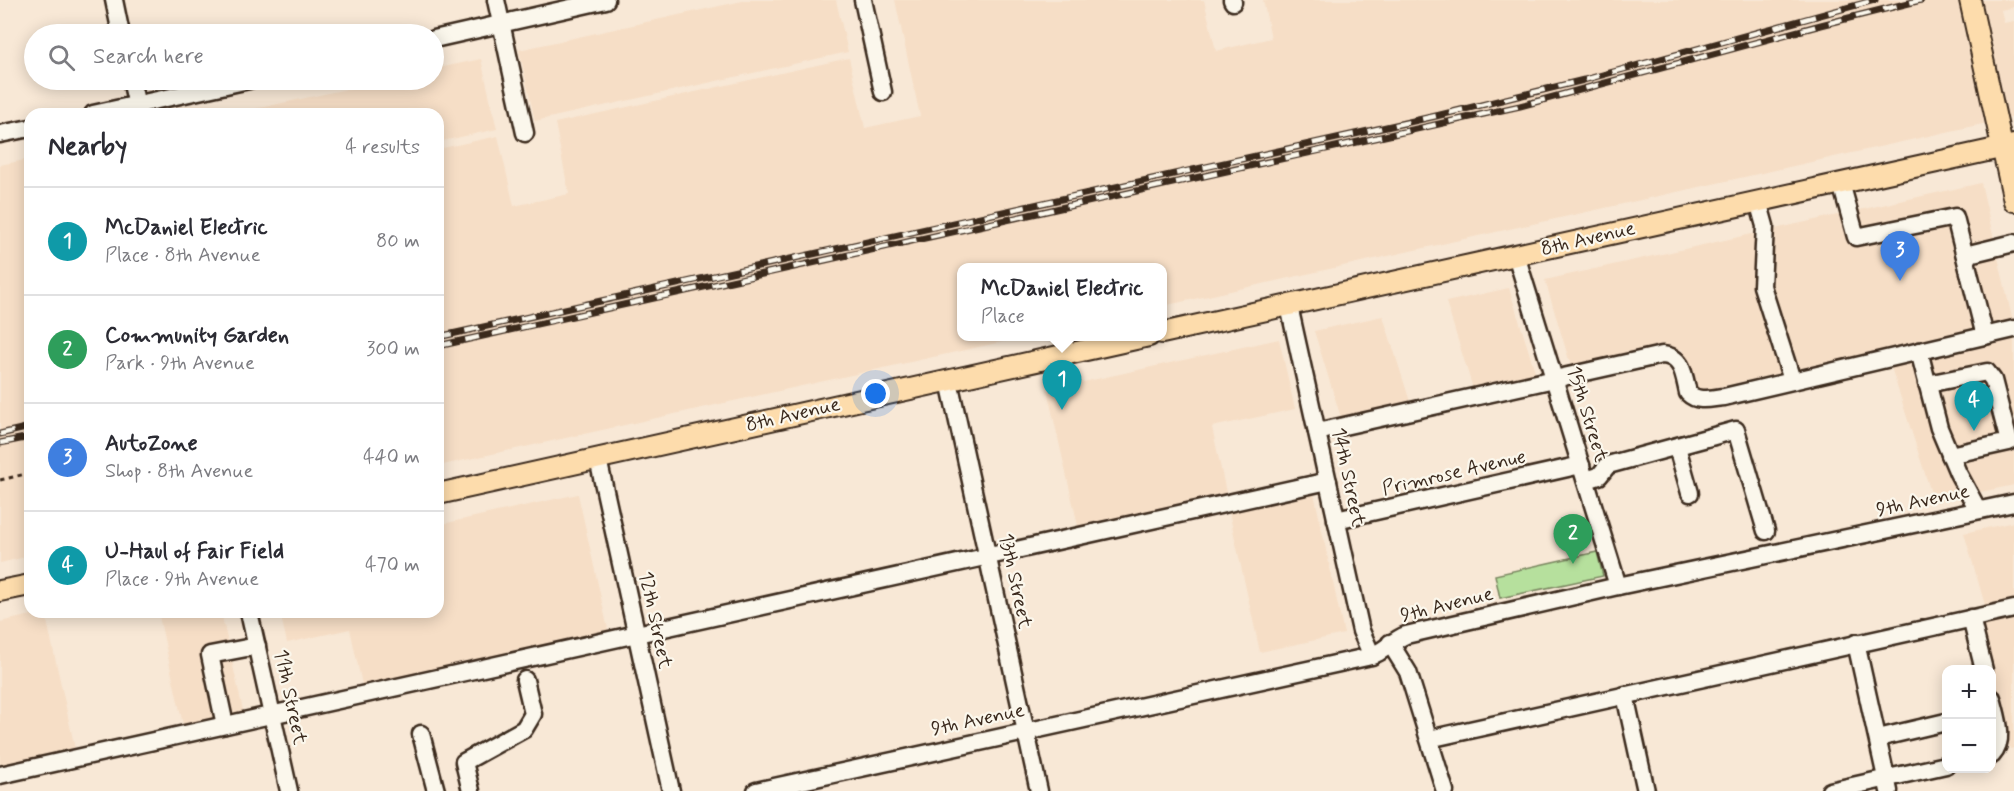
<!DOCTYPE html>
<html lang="en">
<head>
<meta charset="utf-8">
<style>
  :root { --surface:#fff; --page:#f2f2f3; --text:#2b2b33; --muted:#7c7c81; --line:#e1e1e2; --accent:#3b2a1e }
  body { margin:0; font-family:Mynerve,sans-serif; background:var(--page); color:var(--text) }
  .controls { position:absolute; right:18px; bottom:18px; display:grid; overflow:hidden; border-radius:12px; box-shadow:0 3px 15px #0003 }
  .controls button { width:54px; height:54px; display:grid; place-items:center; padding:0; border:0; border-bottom:2px solid var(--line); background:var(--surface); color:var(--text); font:30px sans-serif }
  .you { position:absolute; left:876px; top:394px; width:21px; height:21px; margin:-15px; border:4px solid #fff; border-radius:50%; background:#1a73e8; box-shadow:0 0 0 9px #1a73e833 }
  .badge { display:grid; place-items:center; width:39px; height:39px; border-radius:50%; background:var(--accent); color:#fff; font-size:20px; font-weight:700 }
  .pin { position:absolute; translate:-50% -50px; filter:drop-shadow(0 2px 3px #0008) }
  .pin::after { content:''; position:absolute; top:32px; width:21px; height:18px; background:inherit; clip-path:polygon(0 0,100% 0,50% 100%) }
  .popup { position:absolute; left:957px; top:263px; width:210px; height:78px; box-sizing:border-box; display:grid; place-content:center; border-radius:12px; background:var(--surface); filter:drop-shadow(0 2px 4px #0005); font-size:20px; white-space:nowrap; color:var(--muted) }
  .popup b { font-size:22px; color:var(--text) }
  .popup::after { content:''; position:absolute; left:50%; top:100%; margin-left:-12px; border:12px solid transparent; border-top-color:var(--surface) }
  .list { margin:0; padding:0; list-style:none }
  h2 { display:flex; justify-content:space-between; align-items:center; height:78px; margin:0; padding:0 24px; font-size:26px }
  h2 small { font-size:20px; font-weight:400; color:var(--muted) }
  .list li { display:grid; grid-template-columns:39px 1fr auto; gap:18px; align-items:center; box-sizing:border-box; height:108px; padding:0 24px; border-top:2px solid var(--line) }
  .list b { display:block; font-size:22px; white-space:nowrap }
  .list p { margin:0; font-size:20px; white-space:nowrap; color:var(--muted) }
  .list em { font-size:20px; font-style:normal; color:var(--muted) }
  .icon { flex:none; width:33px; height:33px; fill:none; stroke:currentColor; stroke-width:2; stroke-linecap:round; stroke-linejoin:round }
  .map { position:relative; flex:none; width:2014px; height:791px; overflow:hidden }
  .search { position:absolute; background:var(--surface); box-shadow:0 3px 15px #0003; left:24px; top:24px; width:420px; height:66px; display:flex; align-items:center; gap:15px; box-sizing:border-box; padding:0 21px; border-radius:33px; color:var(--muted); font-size:22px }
  .panel { position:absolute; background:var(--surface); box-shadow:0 3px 15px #0003; left:24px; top:108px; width:420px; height:510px; border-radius:18px }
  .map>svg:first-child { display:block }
  .built { fill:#f6dec6 }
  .green { fill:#b6e09d; stroke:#78855e; stroke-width:1.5 }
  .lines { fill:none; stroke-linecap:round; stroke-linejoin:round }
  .minor-casing { stroke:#3b2a1e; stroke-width:21 }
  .major-casing { stroke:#3b2a1e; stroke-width:24 }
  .path { stroke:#3b2a1e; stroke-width:3; stroke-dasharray:4.5 4.5; stroke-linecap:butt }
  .minor { stroke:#fbf7ec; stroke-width:16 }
  .major { stroke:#fddcac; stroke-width:20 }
  .rail-casing { stroke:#3b2a1e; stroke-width:7 }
  .rail { stroke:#fbf7ec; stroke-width:4.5; stroke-dasharray:14; stroke-linecap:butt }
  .labels { text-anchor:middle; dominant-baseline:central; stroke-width:4.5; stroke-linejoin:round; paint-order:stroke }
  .street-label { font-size:20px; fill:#3b2a1e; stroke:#fbf7ec }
</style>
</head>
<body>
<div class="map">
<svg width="2014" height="791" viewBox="0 0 2014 791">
  <rect width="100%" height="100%" fill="#f8e8d6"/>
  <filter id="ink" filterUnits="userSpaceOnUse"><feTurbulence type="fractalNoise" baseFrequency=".0167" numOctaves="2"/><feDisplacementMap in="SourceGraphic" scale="12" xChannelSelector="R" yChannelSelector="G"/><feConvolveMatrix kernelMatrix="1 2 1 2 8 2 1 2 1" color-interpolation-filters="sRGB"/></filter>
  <g filter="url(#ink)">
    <!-- built -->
    <g class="built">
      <path d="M747,0h89l12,52 -313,69 -16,-71z"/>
      <path d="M895,0h309l12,51 55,-13 -8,-38h751v7l-13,3 3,13 10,-2v96l-851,189 -1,-38h-200v68l62,1 -586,129v-317l60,-13 16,70 55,-12 -14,-71 294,-65 16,70 55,-12z"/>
      <path d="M481,59l16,70 -59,13v-28h-206l156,-34h46v-11z"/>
      <path d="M30,159v397l-30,7v-398z"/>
      <path d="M1981,183l32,139 -317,70 -14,-43 -109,24 -28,-93z"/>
      <path d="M1509,288l29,93 -63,14 -29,-93z"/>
      <path d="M1383,316l29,92 -69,16 -29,-93z"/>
      <path d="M2014,337v148l-80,17 -44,-138z"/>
      <path d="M1279,339l16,70 -83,18 15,70 -148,33 -32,-140z"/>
      <path d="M1314,493l30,141 -84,18 -31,-140z"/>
      <path d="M578,494l31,140 -246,55 -13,-60 -63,14 -7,-31h158v-87z"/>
      <path d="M2014,522v84l-27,6 -23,-79z"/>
      <path d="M45,612l31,141 -76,16v-147z"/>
      <path d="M158,612h63l23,103 -60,14z"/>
      <path d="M2014,616v132l-4,1 -28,-126z"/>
    </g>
    <!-- green -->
    <path class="green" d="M1597,552l6,24 -103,22 -5,-23z"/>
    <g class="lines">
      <!-- minor casing -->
      <g class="minor-casing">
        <g id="minor">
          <path d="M114,0l7,34"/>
          <path d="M496,0l29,133"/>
          <path d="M863,0l20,92"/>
          <path d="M1232,0l1,2"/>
          <path d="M434,39l172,-39"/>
          <path d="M131,80l8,34"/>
          <path d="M93,114l156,-34"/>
          <path d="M0,134l30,-6"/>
          <path d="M1841,183l15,54 99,-20 30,119"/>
          <path d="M1758,201l7,25 -3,60 30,94"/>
          <path d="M1516,255l102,331"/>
          <path d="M1965,255l49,-12"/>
          <path d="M1289,306l72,325 11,25"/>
          <path d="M1919,351l20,77 19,45 20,37"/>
          <path d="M949,381l90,410"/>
          <path d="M1927,384l60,-12 6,8 16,62 -59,13"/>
          <path d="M1317,432l345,-77c21,1 22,21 26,38 10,10 24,5 36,4l290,-68"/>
          <path d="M1677,447l13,46"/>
          <path d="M598,459l73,332"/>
          <path d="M1586,480l13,-4 9,-11 128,-35 30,101"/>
          <path d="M1336,520l245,-55"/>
          <path d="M249,612l40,179"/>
          <path d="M1971,618l13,52"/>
          <path d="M1390,643l18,29 37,119"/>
          <path d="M1856,643l33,148"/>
          <path d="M1625,695l21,96"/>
          <path d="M1992,698c4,17 14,42 0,57"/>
          <path d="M225,725l-15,-70 47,-9"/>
          <path d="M421,734l15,57"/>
          <path d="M1878,738l68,-16"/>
          <path d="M1429,739l585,-130"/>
          <path d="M0,775l1328,-294"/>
          <path d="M471,791l-7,-29 60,-33 9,-15 -8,-34"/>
          <path d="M756,791l611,-134c15,-3 24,-16 39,-22l212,-49 396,-83"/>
          <path d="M1830,791l116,-26"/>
        </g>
      </g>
      <!-- major casing -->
      <g class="major-casing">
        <g id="major">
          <path d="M1970,0l44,201"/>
          <path d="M1162,333l852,-188"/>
          <path d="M438,494l711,-158"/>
          <path d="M0,591l30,-6"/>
        </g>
      </g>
      <!-- path -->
      <g class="path">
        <path d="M29,444l1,7"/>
        <path d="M0,480l30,-7"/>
      </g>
      <!-- minor -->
      <use href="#minor" class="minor"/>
      <!-- major -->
      <use href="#major" class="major"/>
      <!-- rail casing -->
      <g class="rail-casing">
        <g id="rail">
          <path d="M438,337l998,-221 148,-36 291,-80"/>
          <path d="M438,346l1082,-240 301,-81 100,-25"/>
          <path d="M0,434l30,-7"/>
          <path d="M0,443l30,-6"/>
        </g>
      </g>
      <!-- rail -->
      <use href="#rail" class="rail"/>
    </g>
  </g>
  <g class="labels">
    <!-- street labels -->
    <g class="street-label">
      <text transform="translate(1588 239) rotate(-13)">8th Avenue</text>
      <text transform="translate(1587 414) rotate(73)">15th Street</text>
      <text transform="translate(793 415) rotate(-13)">8th Avenue</text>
      <text transform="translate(1454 473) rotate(-13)">Primrose Avenue</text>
      <text transform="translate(1348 477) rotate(78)">14th Street</text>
      <text transform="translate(1923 501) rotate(-12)">9th Avenue</text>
      <text transform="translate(1015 581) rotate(78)">13th Street</text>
      <text transform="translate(1447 605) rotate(-14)">9th Avenue</text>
      <text transform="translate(655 620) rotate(78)">12th Street</text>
      <text transform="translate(290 697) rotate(78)">11th Street</text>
      <text transform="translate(978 720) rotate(-12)">9th Avenue</text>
    </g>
  </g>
</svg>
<div class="controls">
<button>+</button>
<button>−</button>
</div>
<div class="you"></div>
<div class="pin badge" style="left:1062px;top:410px;background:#0f9aa8">1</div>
<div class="popup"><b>McDaniel Electric</b>Place</div>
<div class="pin badge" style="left:1573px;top:564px;background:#2e9e5b">2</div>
<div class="pin badge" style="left:1900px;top:281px;background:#3f7fe0">3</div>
<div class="pin badge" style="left:1974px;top:431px;background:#0f9aa8">4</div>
<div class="search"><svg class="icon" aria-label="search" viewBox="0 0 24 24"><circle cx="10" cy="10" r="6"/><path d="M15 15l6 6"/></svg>Search here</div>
<section class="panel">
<h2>Nearby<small>4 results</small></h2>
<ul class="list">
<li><span class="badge" style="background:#0f9aa8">1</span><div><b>McDaniel Electric</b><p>Place · 8th Avenue</p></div><em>80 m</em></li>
<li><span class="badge" style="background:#2e9e5b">2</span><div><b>Community Garden</b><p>Park · 9th Avenue</p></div><em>300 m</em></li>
<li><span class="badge" style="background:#3f7fe0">3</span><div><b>AutoZone</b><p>Shop · 8th Avenue</p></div><em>440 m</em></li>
<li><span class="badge" style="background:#0f9aa8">4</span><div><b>U-Haul of Fair Field</b><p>Place · 9th Avenue</p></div><em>470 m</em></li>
</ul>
</section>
</div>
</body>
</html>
